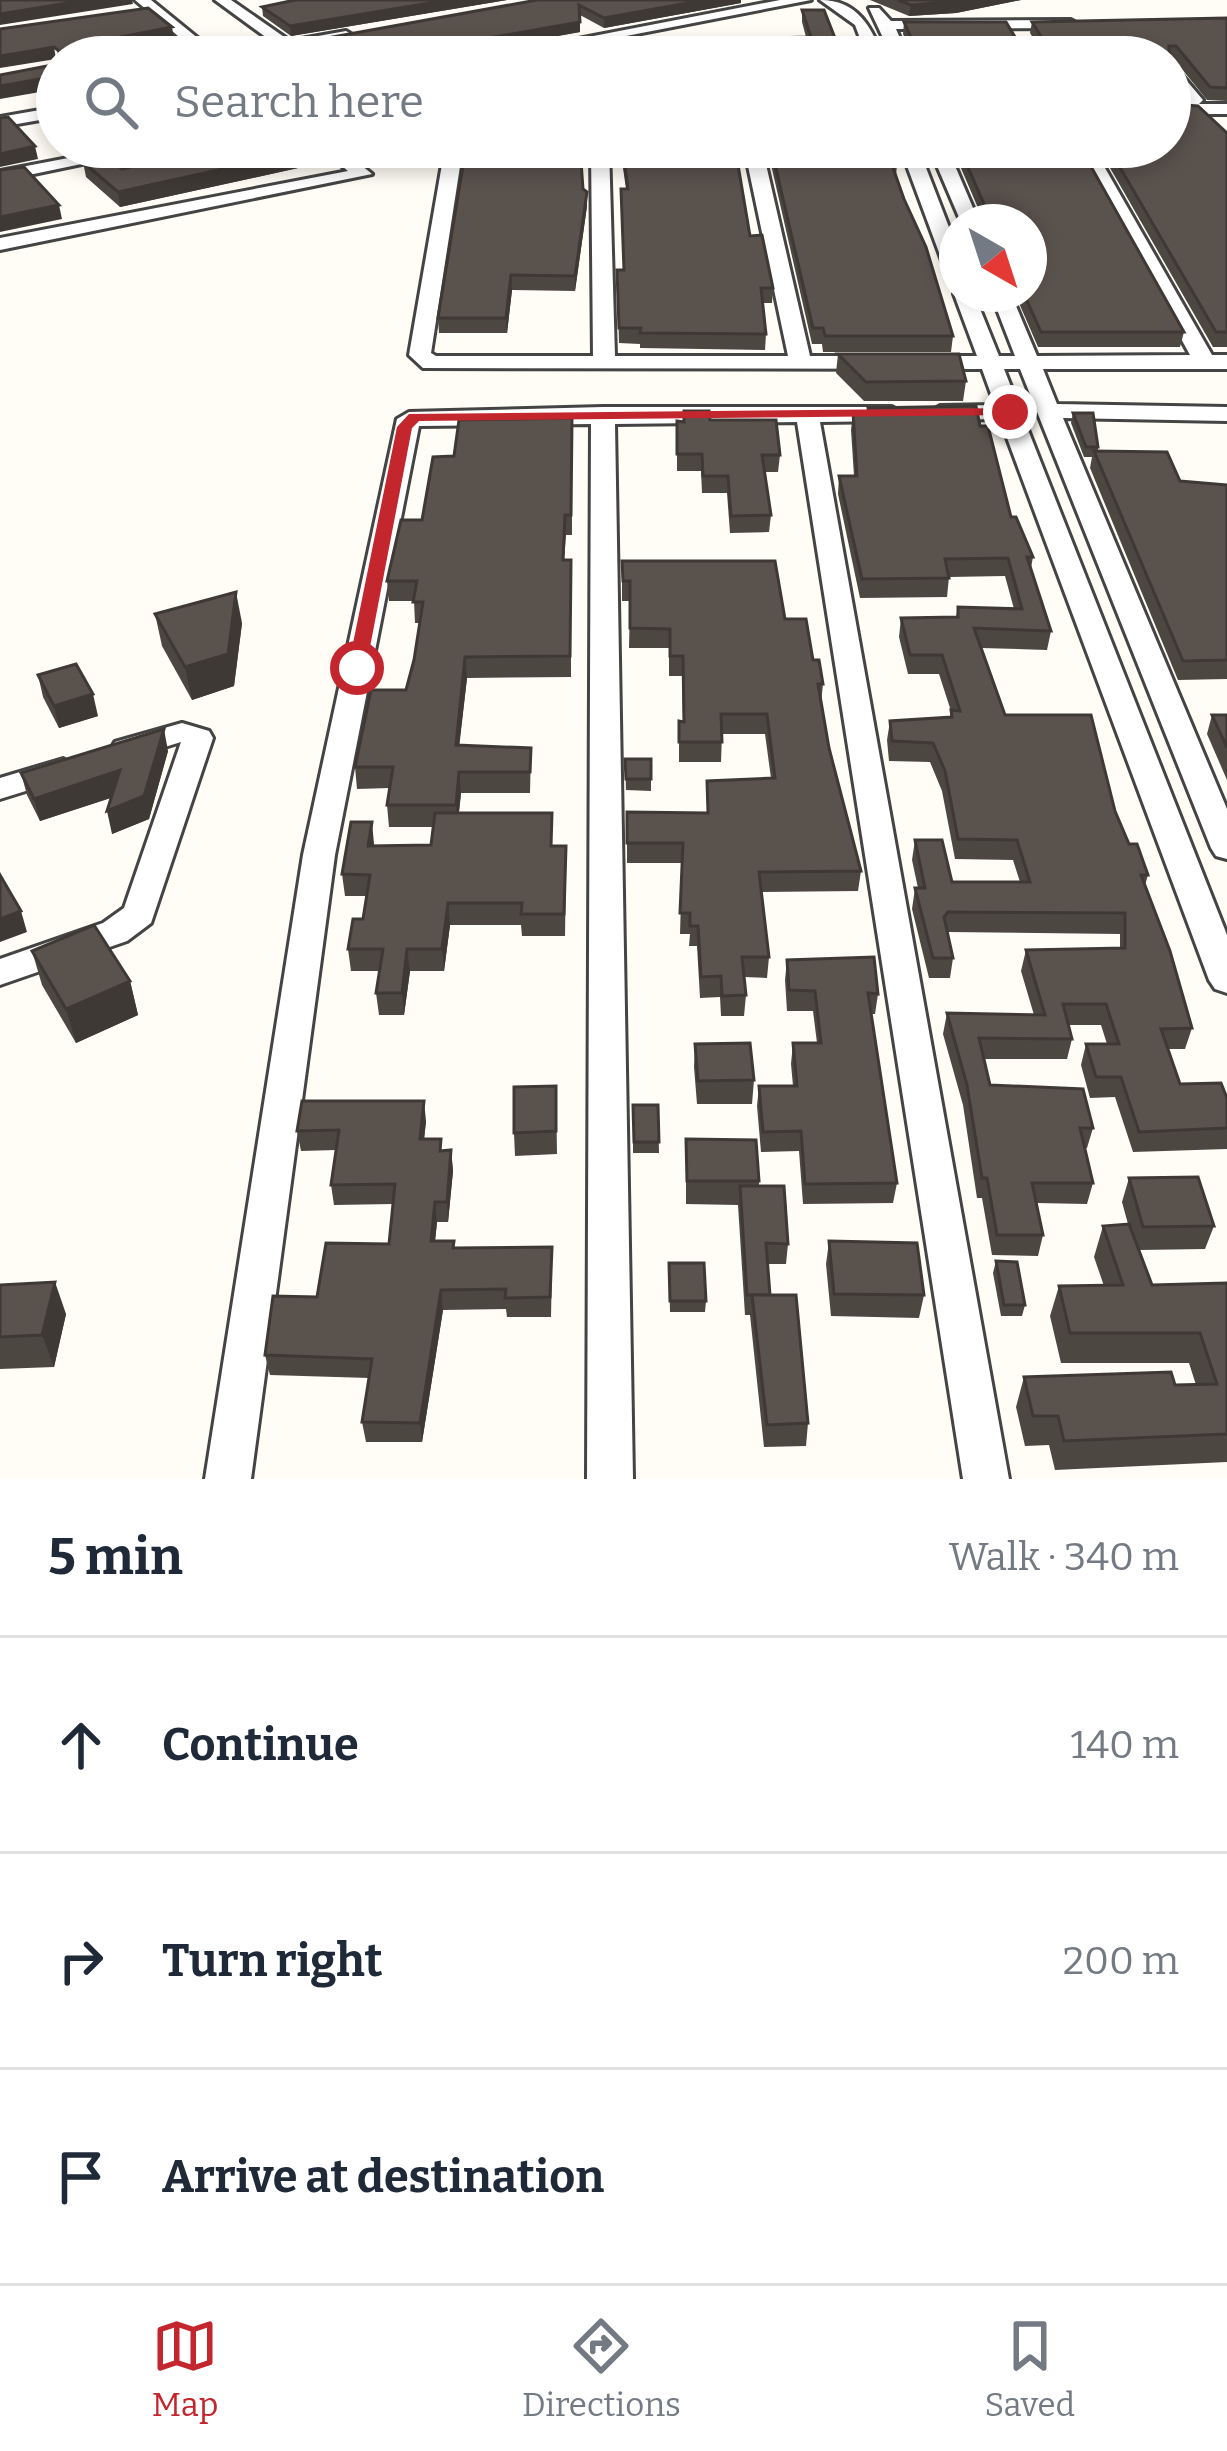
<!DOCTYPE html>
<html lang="en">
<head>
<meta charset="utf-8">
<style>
  :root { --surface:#fff; --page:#f2f2f3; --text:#1f2937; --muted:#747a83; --line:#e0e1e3; --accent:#c4262e }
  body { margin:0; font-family:Bitter,serif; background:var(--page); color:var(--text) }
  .compass { position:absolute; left:939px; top:204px; width:108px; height:108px; border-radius:50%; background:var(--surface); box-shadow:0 6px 18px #0003; rotate:141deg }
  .stop { position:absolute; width:36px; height:36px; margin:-27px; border:9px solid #c4262e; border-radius:50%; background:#fff }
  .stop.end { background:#c4262e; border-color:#fff; box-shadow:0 3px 12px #0008 }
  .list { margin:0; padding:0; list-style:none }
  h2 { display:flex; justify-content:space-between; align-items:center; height:156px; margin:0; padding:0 48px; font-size:51px }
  h2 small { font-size:39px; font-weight:400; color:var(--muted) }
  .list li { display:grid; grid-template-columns:78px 1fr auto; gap:36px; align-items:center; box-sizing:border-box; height:216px; padding:0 48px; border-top:3px solid var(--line) }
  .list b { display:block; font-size:45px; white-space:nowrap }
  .list em { font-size:39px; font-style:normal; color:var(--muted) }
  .icon { flex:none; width:66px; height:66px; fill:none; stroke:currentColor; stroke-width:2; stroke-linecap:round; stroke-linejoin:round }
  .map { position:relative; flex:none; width:1227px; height:1479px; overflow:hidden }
  .search { position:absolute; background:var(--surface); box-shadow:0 6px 18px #0003; left:36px; right:36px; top:36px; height:132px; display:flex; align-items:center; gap:30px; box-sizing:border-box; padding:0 42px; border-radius:66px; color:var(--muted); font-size:45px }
  .sheet { height:804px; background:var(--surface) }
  nav { display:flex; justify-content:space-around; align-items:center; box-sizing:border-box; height:168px; border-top:3px solid var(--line); background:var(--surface); font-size:33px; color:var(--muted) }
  nav a { display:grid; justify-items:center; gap:6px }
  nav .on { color:var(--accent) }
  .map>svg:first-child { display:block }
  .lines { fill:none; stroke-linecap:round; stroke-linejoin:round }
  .minor-casing { stroke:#444; stroke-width:6 }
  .minor { fill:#fff; fill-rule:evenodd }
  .wall { fill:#4d4742 }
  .shaded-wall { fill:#3f3936 }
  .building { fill:#5a524d; stroke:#3f3936; stroke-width:3 }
  .route { fill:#c4262e }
</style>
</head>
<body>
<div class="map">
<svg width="1227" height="1479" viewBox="0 0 1227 1479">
  <rect width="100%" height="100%" fill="#fffdf5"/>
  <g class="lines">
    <!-- minor casing -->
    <g class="minor-casing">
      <g id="minor">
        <path d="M135,0h16l70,57h-18l-9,-8 -80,8 70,-16z"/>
        <path d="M215,0h16l59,41 56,-10 8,5 -53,12 10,9h-18z"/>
        <path d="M780,0h31l-293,57h-33z"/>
        <path d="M820,0c37,0 51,26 63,57h-16l-12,-32z"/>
        <path d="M869,8h10l12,13 180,-1 7,4 -7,4 -175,1 12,28h-16z"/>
        <path d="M1170,61l33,39 -4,4h28v10h-57v-10h21l-21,-27z"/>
        <path d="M57,107v10l-57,10v-10z"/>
        <path d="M126,147h37l-163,34v-10z"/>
        <path d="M319,147h20l33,27 -372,76v-12l348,-67z"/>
        <path d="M445,147h18l-32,206 5,3h157l-2,-209h18l6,209h173l-44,-209h18l48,209h167l-23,-62 3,-4v4h17l25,62h16l-24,-62h20l26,62 153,-1 -115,-208h18l119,208h15v14h-184l14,35 170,3v14l-164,-3 164,391v50l-11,-3 -5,-8 -191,-479h-16l223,566v58l-12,-4 -6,-9 -209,-561 -60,1 -12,-7 12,-7 55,-1 -13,-36 -559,-1 -14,-13z"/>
        <path d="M900,147h18l39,101v32l-10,-6z"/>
        <path d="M929,147h18l32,75h-18z"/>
        <path d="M603,407h289l12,7 -12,7 -72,1 189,1057h-46l-166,-1057 -182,2 18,1055h-46l4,-1055 -172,2 -84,429 -84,624h-46l98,-624 94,-436 12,-7z"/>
        <path d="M182,723l27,8 4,7 -62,185 -24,18 -127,44v-26l103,-36 21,-15 57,-166 -55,17 -15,-10 4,-7z"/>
        <path d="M63,759l15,10 -4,7 -74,23v-21z"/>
      </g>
    </g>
    <!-- minor -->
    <use href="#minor" class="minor"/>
  </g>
  <!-- wall -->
  <g class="wall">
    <path d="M295,0h212l-216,36 -28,-20 -1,-9z"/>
    <path d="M537,0l204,3 -137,25 -24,-13v17l-141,25h-120l-8,-6 -1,-10z"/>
    <path d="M870,0h151l-65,13 -47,3z"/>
    <path d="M802,10l40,46 -73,1v-19l37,-1 -4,-15z"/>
    <path d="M1227,18v83l-20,-1 -34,-42 -3,-1h-257l-10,-23 1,-12 117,25 19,2 -10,-16 2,-11z"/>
    <path d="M1227,133v214h-14l-115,-200h72z"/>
    <path d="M163,147h125l8,6 2,15 -178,39 -34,-30 -3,-15 39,7 46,-10 -3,-2z"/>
    <path d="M620,147h115l15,89 23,52 -1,15h-9l3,31 -1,16 -125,-2v-4l-21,-1 -2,-73h7l2,-81z"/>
    <path d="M767,147h123l7,18 -1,10 57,161 -2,16h-128l-1,-8h-10z"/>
    <path d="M952,147h128l104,185 -4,15h-142l-23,-53h14v-72h-45z"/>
    <path d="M583,189l4,17 -12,85 -63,-1 -5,43h-68l-1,-15z"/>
    <path d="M838,354l128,27 -3,20h-99l-28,-28z"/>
    <path d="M868,408l112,18 31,91 22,40 -2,11 20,63 -4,19 -66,-2 24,67 110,96 14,33 19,31 -3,10 47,143 -7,21h-17l12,35 47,14v51l-94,3 -18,-55 -25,1 -9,-33 5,-21h21l-6,-19h-33l4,14 -5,20h-83l6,26 103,43 -6,20h-2l8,35 -6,21 -51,-1 7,32 -5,21 -46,-1 -10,-57h-5l-14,-93 -20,-71 4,-21 87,2 -13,-44 5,-21 94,-2v-14l-172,-2 5,26 -3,20h-21l-17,-69 3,-21h3l-6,-28 3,-20 37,42h68l-7,-22 -58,-1 -13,-68 -12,-29 -41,-1 -2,-21 3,-19 60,-4 1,-6 -12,-37h-31l-9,-37 2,-19 55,-1 2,-10 56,2 -9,-33 -56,1 -2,20 -87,1 -22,-104 1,-18h15l-3,-46 2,-18 15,1z"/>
    <path d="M1073,413l25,34v4l82,30 47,4v194l-49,1 -88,-212 2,-11h-8l-13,-34z"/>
    <path d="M572,418v117h-6l-2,25h7v117l-104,1 -8,67 72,3 -1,45h-69l-2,20 94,33 13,22 -1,68h-43l-1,-11h-71l-6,46h-34l-6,44h-25l-3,-22 3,-22h-28l-3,-22 15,-30 3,-23h-21l-3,-22 32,-28 57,-1 3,-18h-45l-2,-22 3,-17 -33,1 -2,-22 51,-77 8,-30 6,-37h-5l-1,-22h-25l-2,-20 35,-61 32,-64z"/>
    <path d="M710,420l70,35 -2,17h-14l7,43 -2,17 -39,1 -3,-40h-25l-1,-22h-24v-50z"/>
    <path d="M622,561l163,58 28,41 10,24 -2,19 8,45 32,123 -3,20 -97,1 8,65 -2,21 -23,-1 2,18 -2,21h-23l-1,-19 -20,1 -3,-52h-8l1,-12h-10l2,-71h-55v-51l80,1v-32l64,-3 -6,-44h-43l-1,28h-42v-41l4,1 -1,-46h-13v-28h-40l1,-47h-8z"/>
    <path d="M155,614l87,9 -8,63 -42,14 -30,-54z"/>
    <path d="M38,675l60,41 -39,12 -16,-31z"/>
    <path d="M1212,715h15v65l-20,-46z"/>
    <path d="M168,751l-19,68 -37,15 -1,-36 -71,23 -13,-26 -6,-22z"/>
    <path d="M625,759h26v32l-25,-1z"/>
    <path d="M32,951l98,30 8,34 -62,28 -34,-58z"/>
    <path d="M787,960l91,34 -3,20h-4l26,169 -4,20 -90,1 -4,-53 -38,1 -4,-46 2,-20h34l-2,-22 2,-21h24l-4,-32h-26l-2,-31z"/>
    <path d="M695,1044l59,36 -2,24h-55l-3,-37z"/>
    <path d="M556,1086l1,68 -42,2 -1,-23z"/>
    <path d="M633,1105h25l1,48h-26z"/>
    <path d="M426,1121l-2,18 18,12 9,-1 2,21 -5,51h-11l-2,19 20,7 97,19 -1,50h-44l-1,-8 -63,1 -21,132h-56l-4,-20 7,-44 -99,-3 -5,-20 52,-58 72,-53 4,-40 -59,1 -3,-20 5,-35 -35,1 -4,-20z"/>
    <path d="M686,1139l73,42v5l29,58 -2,20h-19l3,31 38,128 -2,23 -42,1 -14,-132h-5l-7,-110 -52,-1z"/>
    <path d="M1129,1178l85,48 -9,23 -66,1 13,35 75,-2v179l-172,8 -6,-25 -24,1 -9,-39 8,-30 151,8h21l-7,-22h-128l-11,-47 9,-30h45l-10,-29 9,-31 25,-2 -6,-22z"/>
    <path d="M829,1242l95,53 -5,23 -88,-2 -5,-52z"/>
    <path d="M996,1261l29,44 -3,11h-21l-8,-43z"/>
    <path d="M669,1263l37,38 -1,11h-35z"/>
    <path d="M0,1285l66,29 -12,53 -54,2z"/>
  </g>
  <!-- shaded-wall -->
  <g class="shaded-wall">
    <path d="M86,0h46l1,4 -133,21v-11z"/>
    <path d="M448,0h59l-216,36 -1,-10z"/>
    <path d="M704,0h37v3l-137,25v-10z"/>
    <path d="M968,0h53l-65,13 -47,3 2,-11z"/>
    <path d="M580,22v10l-141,25h-58z"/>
    <path d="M172,27l2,12 -66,12 -2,-11z"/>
    <path d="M54,47l2,12 -56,9v-12z"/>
    <path d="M57,76v13l-57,10v-13z"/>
    <path d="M1184,87l-2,13 -12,1v-13z"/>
    <path d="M35,146l3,13 -38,8v-13z"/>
    <path d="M296,153l2,15 -178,39 -2,-15z"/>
    <path d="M587,192v14l-12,85v-15z"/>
    <path d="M59,205l3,14 -62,13v-15z"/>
    <path d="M511,275l1,15 -5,43 -1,-15z"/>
    <path d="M236,592l6,31 -8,63 -42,14 -7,-33z"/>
    <path d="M465,657l2,21 -10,88 -1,-21z"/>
    <path d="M93,694l5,22 -39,12 -5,-22z"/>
    <path d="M164,729l4,22 -19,68 -37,15 -5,-23z"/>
    <path d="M120,770l5,23 -85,28 -6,-22z"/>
    <path d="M459,772l2,21 -4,34 -1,-22z"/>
    <path d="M372,822l2,22 -3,23 -3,-21z"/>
    <path d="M448,903l2,22 -6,46 -2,-22z"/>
    <path d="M21,911l6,21 -27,10v-23z"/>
    <path d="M407,949l3,22 -6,44 -2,-22z"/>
    <path d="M130,981l8,34 -62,28 -10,-34z"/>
    <path d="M424,1101l2,20 -4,38 -2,-20z"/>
    <path d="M451,1150l2,21 -5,51 -1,-20z"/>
    <path d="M435,1202l2,20 -4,39 -2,-20z"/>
    <path d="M55,1282l11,32 -12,53 -12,-32z"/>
    <path d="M441,1290l2,20 -21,132 -2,-19z"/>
  </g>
  <!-- building -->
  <g class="building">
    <path d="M0,0h86l-86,14z"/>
    <path d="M295,0h153l-158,26 -28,-19z"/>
    <path d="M537,0h167l-100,18 -25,-13 1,17 -199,35h-49l-22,-16z"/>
    <path d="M898,0h70l-57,5z"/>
    <path d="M148,8l24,19 -66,13 3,9h9l10,8h-69v-6l-5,-4 -54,9v-27z"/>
    <path d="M802,10h22l18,46 13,1h-89h7l-4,-19 42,-1z"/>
    <path d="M1227,18v70l-17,-1 -34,-41h-7v11h-249l-16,-35h102l15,25 20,2 4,-6 -13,-21z"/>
    <path d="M652,55l63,2h-76z"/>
    <path d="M57,64v12l-57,10v-11z"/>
    <path d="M1170,69l14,18 -14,1z"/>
    <path d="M1170,104l28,2 29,27v199h-11l-108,-185h62z"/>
    <path d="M8,117l27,29 -35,8v-36z"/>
    <path d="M169,147h119l8,6 -178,39 -35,-30 24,-5 15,12 58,-13z"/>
    <path d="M466,147h114l3,42 4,3 -12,84 -64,-1 -5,43h-68z"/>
    <path d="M622,147h113l15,89 12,-1 11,53h-12l5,46 -126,-1 1,-5h-22l-2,-58h7l-3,-81h7z"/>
    <path d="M771,147h119l7,18h-5l12,34 22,48 27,89h-128l-2,-8h-10z"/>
    <path d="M959,147h121l104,185h-143l-17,-38h5v-72h-37z"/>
    <path d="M24,167l35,38 -59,12v-47z"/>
    <path d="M838,354h121l7,27 -100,1z"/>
    <path d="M976,406l4,20h8l23,91h5l17,40h-6l24,74 -77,-3 31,87h86l24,96 14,33h8l11,31h-7l29,76 22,77 -31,1 19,55 41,-1 6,15v30l-88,4 -18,-55h-25l-10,-33h33l-13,-40h-43l9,35 -93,-1 11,47 93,4 10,39h-13l13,55h-61l11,52h-46l-10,-57h-5l-15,-93 -20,-72 98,2 -19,-65 99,-2v-35l-177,-1 -4,5 9,41h-20l-18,-70h10l-10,-48h27l10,42h78l-13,-42 -59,-1 -13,-68 -12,-28 -41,-2 -2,-20 62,-4 -1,-7 9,1 -18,-56h-32l-9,-37 57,-1v-10l64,2 -14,-51 -63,1 4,19 -87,1 -23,-103h18l-4,-64 16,1 -1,-5z"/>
    <path d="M684,411h25l1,9h66l4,35h-18l9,60 -40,1 -3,-40h-25l-1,-22h-25v-33l7,1z"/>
    <path d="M1073,413h20l5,34h-12z"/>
    <path d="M572,418l-1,97h-6l-2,45h8l-1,96 -105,1 -9,88 75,3 -1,24h-71l-3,33h-69l6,-38h-38l16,-77h35l8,-30 9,-58h-10l4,-21h-30l14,-61h21l11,-63 21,-1 5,-36z"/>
    <path d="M1094,451l73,1 13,29 47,4v175l-44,1z"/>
    <path d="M622,561h153l10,58h21l7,41h6l4,24h-5l11,64 32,123 -102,1 10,85h-27l4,38 -24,1 -1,-20 -20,1 -3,-51h-8v-13h-10l3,-70h-56v-31l81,1 -1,-32 68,-3 -8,-64h-46l1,28h-43v-21l5,1 -1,-66h-13v-27l-40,-1v-47h-7z"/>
    <path d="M236,592l-8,62 -43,13 -30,-53z"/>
    <path d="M76,664l17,30 -39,12 -16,-31z"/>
    <path d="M1212,715h15v33z"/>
    <path d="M164,729l-20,67 -37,15 13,-41 -86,29 -13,-26z"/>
    <path d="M625,759h26v20h-25z"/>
    <path d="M435,813h117l-1,33h15l-2,68h-43l1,-11h-74l-6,46h-35l-5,44h-26l7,-44h-35l5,-30h10l7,-44 -28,-1 9,-52h21l-4,24 63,-1z"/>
    <path d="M0,875l21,36 -21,8z"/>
    <path d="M94,925l36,56 -64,28 -34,-58z"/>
    <path d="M874,957l4,37 -10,-1 29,190 -92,1 -4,-53 -38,1 -4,-46h38l-4,-43h28l-6,-52 -26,-1 -2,-30z"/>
    <path d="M750,1043l4,37 -56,1 -3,-37z"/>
    <path d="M556,1086v45l-42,2v-46z"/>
    <path d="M302,1101h122l-4,38h21l-1,12 11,-1 -4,52h-12l-4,39h23l-1,7 99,-1 -2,50 -45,1 1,-9 -65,1 -21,133 -58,-1 10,-63 -107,-4 8,-59 44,1 9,-54 63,1 6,-60 -64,1 8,-55 -42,1z"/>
    <path d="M633,1105h25l1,37h-25z"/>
    <path d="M686,1139l70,1 3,41h-72z"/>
    <path d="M1198,1177l16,49 -71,1 -14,-49z"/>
    <path d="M740,1186h44l4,58 -22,-1 4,52h-23z"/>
    <path d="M1129,1224l23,61 75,-2v151l-163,7 -6,-25h-25l-9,-39 147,-5 4,13 42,-1 -17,-51h-130l-11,-47 64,-1 -20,-59z"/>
    <path d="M829,1241l88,2 7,52 -90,-1z"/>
    <path d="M996,1261l21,1 8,43h-21z"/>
    <path d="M669,1263h35l2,38h-36z"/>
    <path d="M55,1282l-13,53 -42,2v-52z"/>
    <path d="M752,1295h44l12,128 -41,2z"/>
  </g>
  <!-- route -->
  <path class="route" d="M1010,408l7,4 -2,3 -596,6 -7,7 -46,240 -9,6 -9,-6 49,-241 12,-13z"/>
</svg>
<svg class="compass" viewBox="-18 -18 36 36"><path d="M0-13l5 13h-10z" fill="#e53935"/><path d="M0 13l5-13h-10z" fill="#747a83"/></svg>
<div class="stop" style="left:357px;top:668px"></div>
<div class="stop end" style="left:1010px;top:412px"></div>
<div class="search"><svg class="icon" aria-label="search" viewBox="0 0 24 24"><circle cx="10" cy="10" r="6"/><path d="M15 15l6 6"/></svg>Search here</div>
</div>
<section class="sheet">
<h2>5 min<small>Walk · 340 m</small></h2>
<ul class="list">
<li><svg class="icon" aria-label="ahead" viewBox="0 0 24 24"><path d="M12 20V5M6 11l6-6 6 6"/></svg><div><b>Continue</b></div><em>140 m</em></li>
<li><svg class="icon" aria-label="right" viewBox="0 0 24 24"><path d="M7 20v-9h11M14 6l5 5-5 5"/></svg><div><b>Turn right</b></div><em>200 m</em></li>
<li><svg class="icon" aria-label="arrive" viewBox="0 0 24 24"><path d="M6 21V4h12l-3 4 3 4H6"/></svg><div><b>Arrive at destination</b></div></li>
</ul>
</section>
<nav>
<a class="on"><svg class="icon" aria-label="map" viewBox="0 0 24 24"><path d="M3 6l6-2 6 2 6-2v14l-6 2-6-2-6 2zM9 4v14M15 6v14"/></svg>Map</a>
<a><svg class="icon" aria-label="directions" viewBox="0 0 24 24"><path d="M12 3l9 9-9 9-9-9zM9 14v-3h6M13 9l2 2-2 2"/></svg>Directions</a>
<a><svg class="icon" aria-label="saved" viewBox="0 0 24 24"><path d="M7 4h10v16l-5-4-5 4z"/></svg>Saved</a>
</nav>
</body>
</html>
